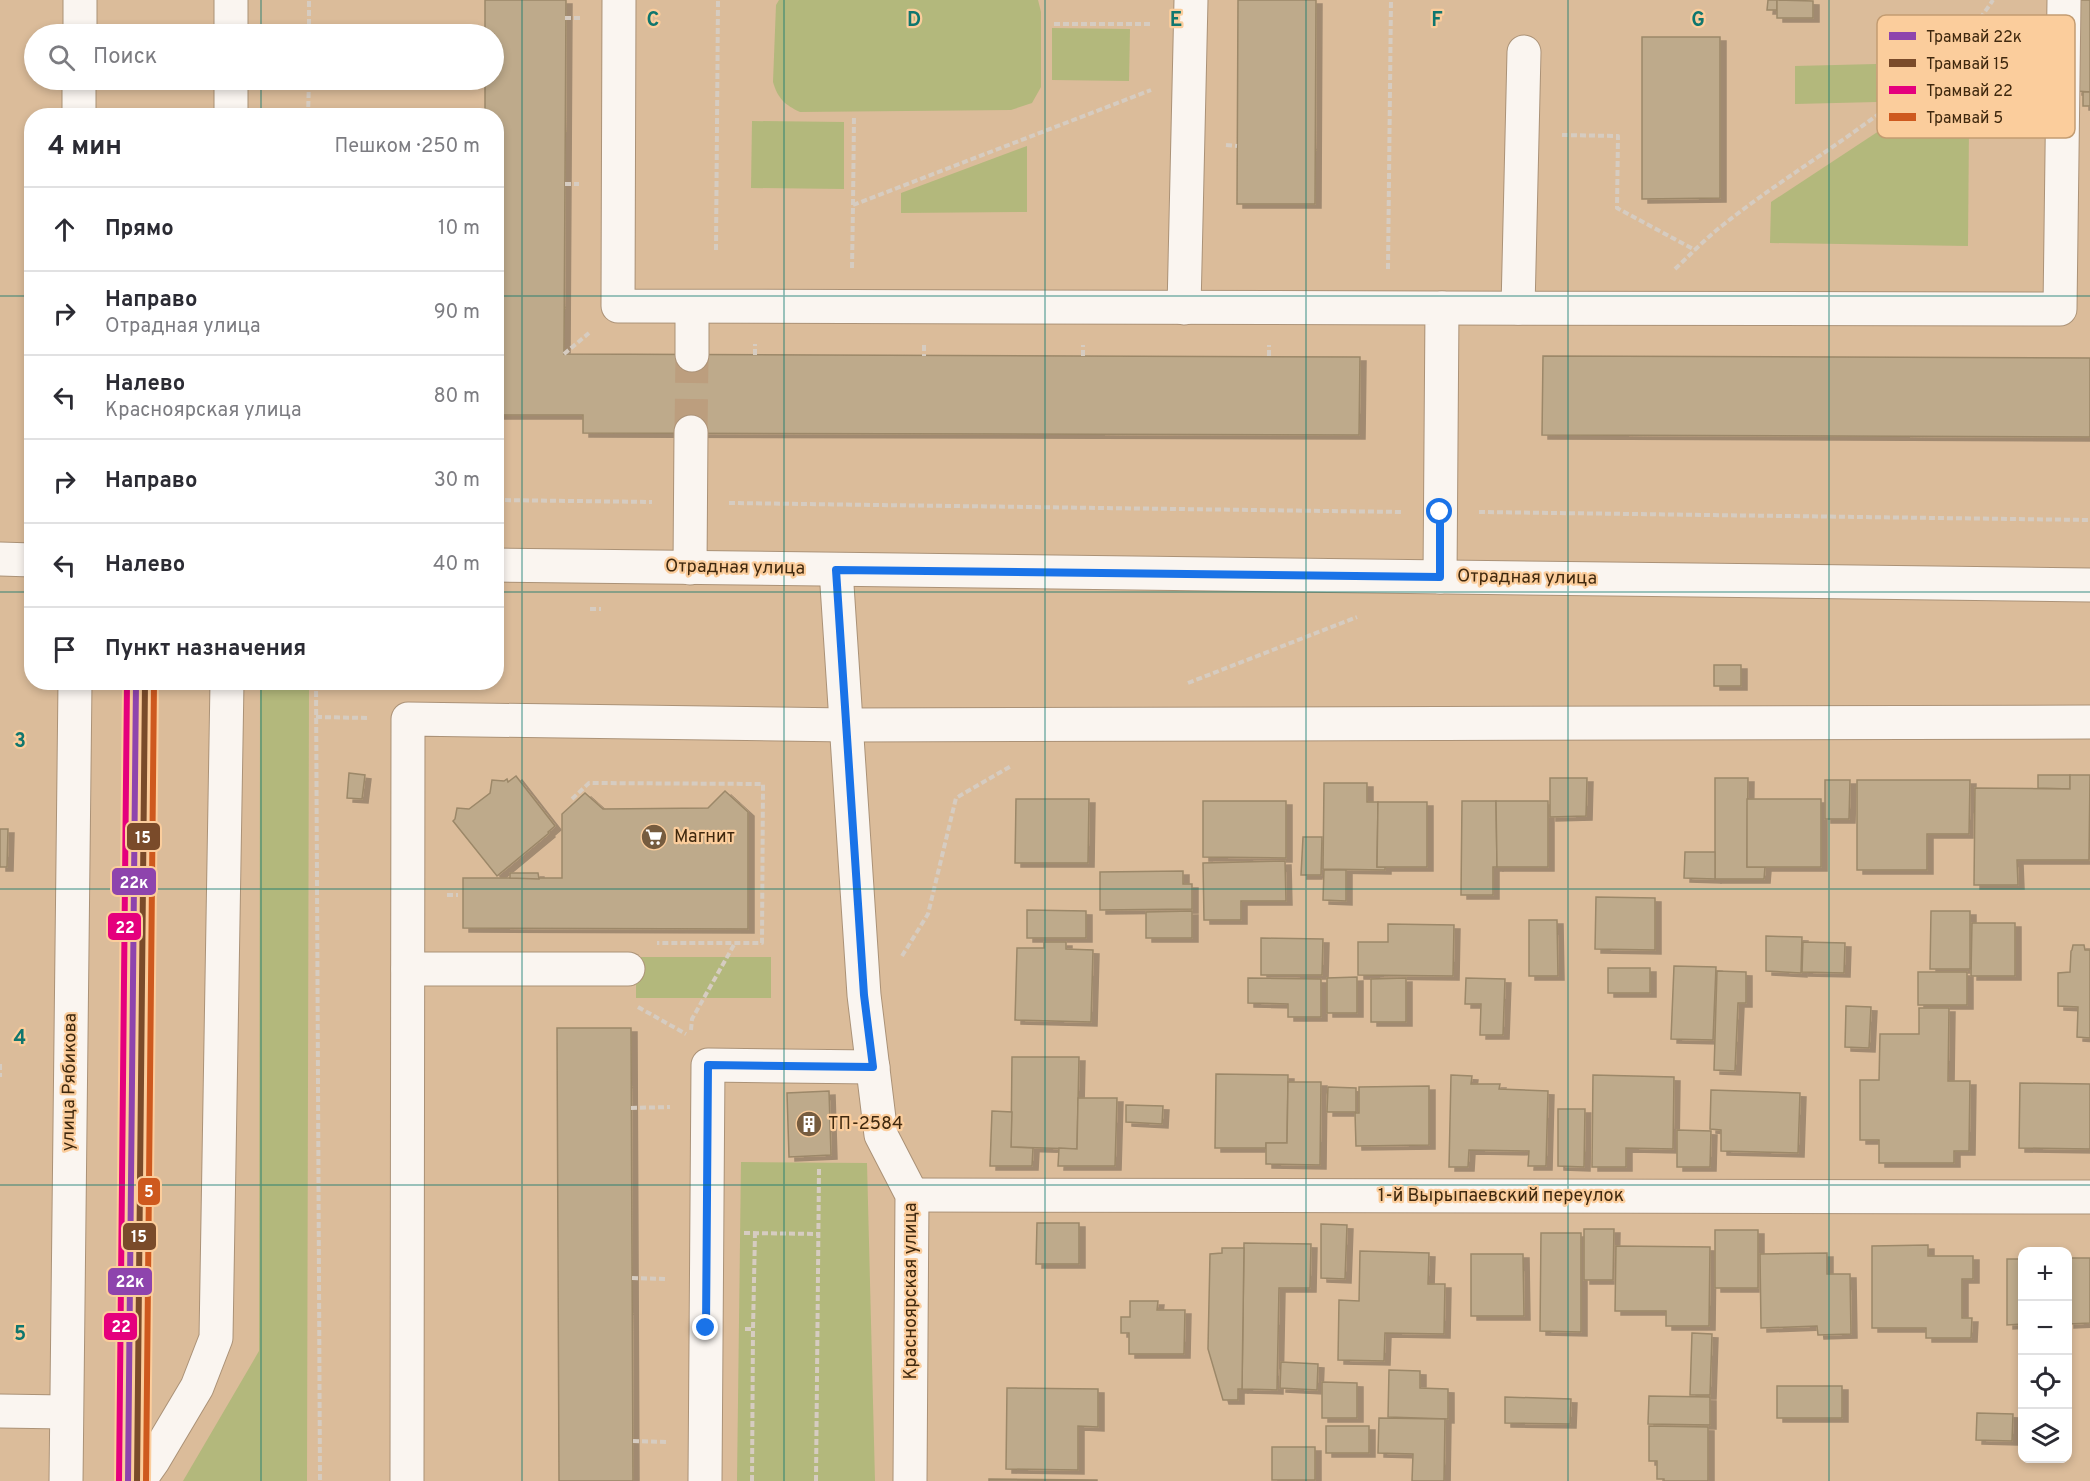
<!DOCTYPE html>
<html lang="ru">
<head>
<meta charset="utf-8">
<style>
  :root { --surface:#fff; --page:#f2f2f3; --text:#2b2b33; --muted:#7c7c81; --line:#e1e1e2 }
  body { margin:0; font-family:Overpass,sans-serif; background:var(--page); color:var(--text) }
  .controls { position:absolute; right:18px; bottom:18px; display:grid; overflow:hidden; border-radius:12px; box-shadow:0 3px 9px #0003 }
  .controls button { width:54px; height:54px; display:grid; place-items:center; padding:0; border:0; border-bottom:2px solid var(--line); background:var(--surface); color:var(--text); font:30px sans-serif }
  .stop { position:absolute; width:18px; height:18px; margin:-14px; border:4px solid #1a73e8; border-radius:50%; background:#fff }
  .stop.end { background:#1a73e8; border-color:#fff; box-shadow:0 2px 6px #0008 }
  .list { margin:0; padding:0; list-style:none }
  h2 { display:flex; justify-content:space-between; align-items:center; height:78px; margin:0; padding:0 24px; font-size:26px }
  h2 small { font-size:20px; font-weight:400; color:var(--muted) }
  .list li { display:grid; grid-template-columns:39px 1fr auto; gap:18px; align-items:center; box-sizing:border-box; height:84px; padding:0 24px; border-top:2px solid var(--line) }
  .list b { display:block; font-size:22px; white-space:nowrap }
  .list p { margin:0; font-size:20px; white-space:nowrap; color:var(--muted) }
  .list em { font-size:20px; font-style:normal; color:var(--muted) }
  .icon { flex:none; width:33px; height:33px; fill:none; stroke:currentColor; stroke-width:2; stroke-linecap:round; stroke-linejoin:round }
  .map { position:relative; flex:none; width:2090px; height:1481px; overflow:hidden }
  .search { position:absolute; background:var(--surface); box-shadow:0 3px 9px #0003; left:24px; top:24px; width:480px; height:66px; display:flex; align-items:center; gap:15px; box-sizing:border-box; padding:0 21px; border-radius:33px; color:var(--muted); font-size:22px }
  .panel { position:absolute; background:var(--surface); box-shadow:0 3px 9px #0003; left:24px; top:108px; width:480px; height:582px; border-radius:24px }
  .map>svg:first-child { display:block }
  .green { fill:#b3b87c }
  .building { fill:#beaa8b; stroke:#9c8869; stroke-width:1.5; filter:url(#shadow) }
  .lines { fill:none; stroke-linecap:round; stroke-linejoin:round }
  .minor-tunnel { stroke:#bc9e7e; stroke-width:33; stroke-dasharray:33 16; stroke-linecap:butt }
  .minor-casing { stroke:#ab9277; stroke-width:35 }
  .major-casing { stroke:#ab9277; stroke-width:35 }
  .path { stroke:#d6ccc1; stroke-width:4; stroke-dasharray:6 3; stroke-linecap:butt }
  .minor { stroke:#faf5f0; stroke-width:33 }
  .major { stroke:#faf5f0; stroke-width:33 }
  .tram-1-casing { stroke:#fbcd9c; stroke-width:10 }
  .tram-2-casing { stroke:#fbcd9c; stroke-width:10 }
  .tram-3-casing { stroke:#fbcd9c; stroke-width:10 }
  .tram-4-casing { stroke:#fbcd9c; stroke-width:10 }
  .tram-1 { stroke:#8e44ad; stroke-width:6 }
  .tram-2 { stroke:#7a4b2a; stroke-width:6 }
  .tram-3 { stroke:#e5007d; stroke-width:6 }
  .tram-4 { stroke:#ce591e; stroke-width:6 }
  .route { stroke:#1a73e8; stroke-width:8 }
  .grid { fill:none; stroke:#0f766e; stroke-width:1.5; stroke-opacity:0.55 }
  .labels { text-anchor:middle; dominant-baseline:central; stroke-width:4.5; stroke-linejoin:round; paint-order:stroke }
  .street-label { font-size:18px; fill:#3f280e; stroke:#fbcd9c }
  .poi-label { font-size:18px; fill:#3f280e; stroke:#fbcd9c; text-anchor:start }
  .key { fill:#fbcd9c; stroke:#c39c71; stroke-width:1.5 }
  .key-label { font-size:16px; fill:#3f280e }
  .grid-label { font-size:20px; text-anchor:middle; font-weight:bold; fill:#0f766e; stroke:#fbcd9c; stroke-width:4.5; stroke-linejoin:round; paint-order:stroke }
  .line-badge { stroke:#fbcd9c; stroke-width:2 }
  .badge-label { font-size:16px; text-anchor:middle; font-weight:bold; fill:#fff }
</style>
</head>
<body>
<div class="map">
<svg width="2090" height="1481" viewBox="0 0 2090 1481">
  <defs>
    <filter id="shadow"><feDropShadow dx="6" dy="4" stdDeviation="0" flood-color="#0004"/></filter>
  </defs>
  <rect width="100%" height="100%" fill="#dbbc9a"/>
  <!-- green -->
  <g class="green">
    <path d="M779,0h259l3,12v75l-9,16 -21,7 -211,2c-15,-7 -22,-13 -27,-30l3,-77z"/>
    <path d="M1052,28l78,1 -1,52 -77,-1z"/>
    <path d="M1876,64l1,38 -82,2v-38z"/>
    <path d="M752,121l92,1v67l-93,-1z"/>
    <path d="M1888,125l81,1 -1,120 -198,-3 1,-41z"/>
    <path d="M1027,146v66l-126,1v-20z"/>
    <path d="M260,683h49l-2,798h-124l76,-130z"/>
    <rect x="636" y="957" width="135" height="41"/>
    <path d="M741,1162l126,1 8,318h-138z"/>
  </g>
  <!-- building -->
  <g class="building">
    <path d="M485,0h81l-2,354 796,3 -1,78 -776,-2v-18h-87v-299h-11v-36h9v-46h-9z"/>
    <path d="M1238,0h78l-1,204h-78z"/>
    <path d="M1768,0h9v10h-10z"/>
    <path d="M1777,0l36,1v17h-36z"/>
    <path d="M2077,0h13v92l-14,-1z"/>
    <path d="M1642,37h78v161l-78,1z"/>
    <rect x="2083" y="92" width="7" height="14"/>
    <path d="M1543,356l547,2v79l-548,-2z"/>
    <rect x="1714" y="665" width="27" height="21"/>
    <path d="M349,773l16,2 -3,24 -15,-1z"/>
    <path d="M2038,775h32v14l-32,-1z"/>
    <path d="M2070,775h20l-1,85h-72l1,25h-44l1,-97 95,1z"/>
    <path d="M516,776l39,50 -7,6 1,1 -52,43 -44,-55 2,-2 2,-11 12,1 21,-16 2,-13 12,1 3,-2 1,3z"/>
    <path d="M1550,778h37l-1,38 -36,1z"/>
    <path d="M1715,778h33l-1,89h18l-1,12h-49z"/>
    <path d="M1825,780h25l-1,39h-24z"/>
    <path d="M1857,780h113l-1,54h-42v36h-70z"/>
    <path d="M1324,783h43v19h11l-1,65h8v3l-62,-1z"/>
    <path d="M725,791l23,21v117l-285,-1v-50h99v-64l23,-21 18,16 105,-1z"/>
    <path d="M1016,799h73l-1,64h-73z"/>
    <rect x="1747" y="799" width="74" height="68"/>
    <path d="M1203,801h83v57l-83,-1z"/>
    <path d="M1462,801h34l1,66h-4v28h-32z"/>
    <path d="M1496,801h52v66h-51z"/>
    <path d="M1378,802h49v65h-50z"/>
    <path d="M0,829h8l-1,38h-7z"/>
    <path d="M1303,837h19l-1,38h-20z"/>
    <path d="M1685,852h30v27l-31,-1z"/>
    <path d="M1285,861l1,40h-45v19h-37l-1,-57z"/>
    <path d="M1324,870h22v31l-23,-1z"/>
    <path d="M1183,871v13h9v25l-92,1v-38z"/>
    <path d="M510,873h28l1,6 -29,-1z"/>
    <path d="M1596,897l59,1v52l-60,-1z"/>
    <path d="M1027,910l59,1v27h-59z"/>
    <path d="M1192,911v27h-46v-26z"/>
    <path d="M1931,911h39v58h-40z"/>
    <path d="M1529,920h28l1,56h-29z"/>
    <path d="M1972,923h43v53h-44z"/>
    <path d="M1388,924l66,1 -1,51 -95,-1v-33h30z"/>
    <path d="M1766,936l36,1 -1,36 -35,-2z"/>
    <path d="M1261,938l62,1 -1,36h-61z"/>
    <path d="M1044,942h22v7l27,1 -2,72 -76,-2 2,-72h27z"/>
    <path d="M1803,942l42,1 -1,30 -42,-1z"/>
    <path d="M2073,945h11l1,5h5v88l-13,-1 1,-30 -20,-1v-33l12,-1 1,-21 1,-1z"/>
    <path d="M1674,966l42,1 -3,73 -42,-1z"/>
    <rect x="1608" y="968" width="42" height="25"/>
    <path d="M1717,971l29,1v31h-8l-3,68 -21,-1z"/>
    <rect x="1918" y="972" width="49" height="33"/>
    <path d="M1357,977v36h-30v-35z"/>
    <path d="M1248,978l73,1v38h-33v-13l-40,-1z"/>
    <path d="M1406,978v44h-35v-43z"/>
    <path d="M1466,978l39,1 -2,56h-23l1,-31h-16z"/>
    <path d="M1846,1006l25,1 -2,41 -24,-1z"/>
    <path d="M1919,1008h30l-1,73h22l-1,70h-15v12h-75v-23h-19v-60h19l1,-46h39z"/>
    <path d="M557,1028h74l2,453h-74z"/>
    <path d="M1012,1057h67l-2,92 -66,-2z"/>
    <path d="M1216,1074l72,1 -1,68h-21v5h-51z"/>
    <path d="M1451,1075l21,1 -1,8h29l-1,5 49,2 -2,75h-18l1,-15 -60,-1 -1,17h-19z"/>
    <path d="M1593,1075l81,2 -1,72 -47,-1v19h-34z"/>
    <path d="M1288,1082h33l-1,83 -54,-1v-21h21z"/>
    <path d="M2020,1083l70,1v65l-71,-1z"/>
    <path d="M1429,1086v59l-73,1 -1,-33h4v-26z"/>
    <path d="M1328,1087l28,1v24h-29z"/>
    <path d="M1711,1090l89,3 -2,60 -77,-2v-21l-11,-1z"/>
    <path d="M829,1091l2,64 -42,2 -2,-64z"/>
    <path d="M1078,1098h39l-2,68h-57l1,-18 18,1z"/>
    <path d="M1126,1105l37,1 -1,18 -36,-2z"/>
    <path d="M1558,1109h27l-1,58 -26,-1z"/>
    <path d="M992,1111l20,1 -1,35 22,1 -1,18h-42z"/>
    <path d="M1677,1130l34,1 -1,36h-33z"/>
    <path d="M1037,1223h42v41h-43z"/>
    <path d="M1321,1224l26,1 -2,54 -24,-1z"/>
    <path d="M1584,1229h30l-1,51h-29z"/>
    <rect x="1715" y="1230" width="43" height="58"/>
    <path d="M1541,1233h40v99l-41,-1z"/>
    <path d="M1244,1243l67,1 -1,44h-31l-2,102 -35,-1z"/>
    <path d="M1928,1245v11h45v23h-11v39h10l-1,20h-45v-10h-54v-82z"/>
    <path d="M1616,1246l94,1 -1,79h-43v-15h-51z"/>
    <path d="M1222,1248h22l-2,141h-4v11h-15l-15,-51 2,-95 12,-1z"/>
    <path d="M1360,1251l69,2 -1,31h17l-1,50 -59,-1 -1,28 -46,-1 1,-60 20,1z"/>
    <path d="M1827,1253v21h23l1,60 -33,1 -1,-9 -56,2 -1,-74z"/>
    <path d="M1471,1254h52l1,62h-53z"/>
    <path d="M2068,1258h22v65l-22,1z"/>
    <path d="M2007,1259h15v65l-15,1z"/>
    <path d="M1130,1301h28l-1,9h28l-1,44h-55v-21h-8v-16h9z"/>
    <path d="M1692,1333l20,1 -2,61h-20z"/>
    <path d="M1281,1362l37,2 -1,26 -37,-2z"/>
    <path d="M1389,1370l31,1v17l28,1v30l-60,-2z"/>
    <path d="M1322,1382l35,1v35h-35z"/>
    <rect x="1777" y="1386" width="65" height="32"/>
    <path d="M1007,1388l91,1v38l-20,-1v44l-72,-1z"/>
    <path d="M1649,1396l61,1v28l-62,-1z"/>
    <path d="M1505,1397l66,2 -1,25 -65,-1z"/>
    <path d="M1977,1413l36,1 -1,27 -36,-1z"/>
    <path d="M1379,1418l66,1 -1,62h-32l1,-27 -35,-1z"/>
    <rect x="1326" y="1426" width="43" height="27"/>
    <path d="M1649,1426l59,1v54h-44v-2h-7v-18h-8z"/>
    <rect x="1272" y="1447" width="43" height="33"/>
    <path d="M989,1479l108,1v1h-108z"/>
  </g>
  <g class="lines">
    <!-- minor-tunnel -->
    <path class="minor-tunnel" d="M691,432l1,-77"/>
    <!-- minor casing -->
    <g class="minor-casing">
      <g id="minor">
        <path d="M619,0l-1,306 824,2 -2,269"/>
        <path d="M1184,308l7,-308"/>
        <path d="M1442,308l618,1 4,-309"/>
        <path d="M1518,308l6,-256"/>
        <path d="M692,355v-48"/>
        <path d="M0,559l32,1"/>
        <path d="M496,565l1594,20"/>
        <path d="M690,568l1,-136"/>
        <path d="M836,570l28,425 17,140 31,60 -2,286"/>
        <path d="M408,969h220"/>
        <path d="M912,1195l1178,2"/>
        <path d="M0,1411l65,1"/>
        <path d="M407,1481l1,-762 439,6 1243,-3"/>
        <path d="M705,1481l3,-416 165,2"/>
      </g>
    </g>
    <!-- major casing -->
    <g class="major-casing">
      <g id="major">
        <path d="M231,0v34"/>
        <path d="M80,34v-34"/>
        <path d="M231,80v36"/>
        <path d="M79,116v-36"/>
        <path d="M66,1481l9,-799"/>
        <path d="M139,1481l14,-20 44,-74 19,-49 11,-656"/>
      </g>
    </g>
    <!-- path -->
    <g class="path">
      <path d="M565,18h15"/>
      <path d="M1054,24h98"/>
      <path d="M309,34v-34"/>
      <path d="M308,116l1,-36"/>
      <path d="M1562,135l56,1 -1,72 78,42"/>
      <path d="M1226,145l11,1"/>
      <path d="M565,184h14"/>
      <path d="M853,205l1,-88"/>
      <path d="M716,250l2,-250"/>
      <path d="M852,268l1,-63 298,-115"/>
      <path d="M1388,269l3,-269"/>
      <path d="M1675,269c16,-15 31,-31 48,-44 90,-72 204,-126 270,-225"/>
      <path d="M924,345v11"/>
      <path d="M564,354l25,-21"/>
      <path d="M755,355v-11"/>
      <path d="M1083,356v-11"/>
      <path d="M1269,356v-11"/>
      <path d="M496,500l156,2"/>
      <path d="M729,503l673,9"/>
      <path d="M1479,512l611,8"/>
      <path d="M590,609h11"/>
      <path d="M316,682l4,799"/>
      <path d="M1188,683l169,-66"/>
      <path d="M316,717l52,1"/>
      <path d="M572,799l17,-16 174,1 -1,159h-105"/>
      <path d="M447,895h11"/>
      <path d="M902,956l26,-42 28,-116 55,-32"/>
      <path d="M638,1007l48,27"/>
      <path d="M691,1030l1,-11 43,-76"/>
      <path d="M0,1064v13"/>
      <path d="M631,1108l39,-1"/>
      <path d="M744,1233l75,1"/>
      <path d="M632,1278l35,1"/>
      <path d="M745,1329h8l2,-96"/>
      <path d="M633,1441l35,1"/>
      <path d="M752,1481l1,-152"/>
      <path d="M816,1481l3,-312"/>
    </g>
    <!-- minor -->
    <use href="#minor" class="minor"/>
    <!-- major -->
    <use href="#major" class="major"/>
    <!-- tram-1 casing -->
    <g class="tram-1-casing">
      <path id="tram-1" d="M128,1481l8,-799"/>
    </g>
    <!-- tram-2 casing -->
    <g class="tram-2-casing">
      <path id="tram-2" d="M137,1481l8,-799"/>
    </g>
    <!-- tram-3 casing -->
    <g class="tram-3-casing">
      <path id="tram-3" d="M119,1481l8,-799"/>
    </g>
    <!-- tram-4 casing -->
    <g class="tram-4-casing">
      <path id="tram-4" d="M146,1481l8,-799"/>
    </g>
    <!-- tram-1 -->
    <use href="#tram-1" class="tram-1"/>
    <!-- tram-2 -->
    <use href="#tram-2" class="tram-2"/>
    <!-- tram-3 -->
    <use href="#tram-3" class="tram-3"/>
    <!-- tram-4 -->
    <use href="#tram-4" class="tram-4"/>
  </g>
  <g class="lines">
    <!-- route -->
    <path class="route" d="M706,1328l2,-263 165,2 -9,-72 -28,-425 604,7v-65"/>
  </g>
  <!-- grid -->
  <path class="grid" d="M261,0v34M522,0v1481M784,0v1481M1045,0v1481M1306,0v1481M1568,0v1481M1829,0v1481M261,80v36M0,296h32M496,296h1594M0,592h32M496,592h1594M261,682v799M0,889h2090M0,1185h2090"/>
  <!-- icons -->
  <defs>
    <g id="supermarket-disc" transform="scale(1.35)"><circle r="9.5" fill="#765c3f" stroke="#fbcd9c"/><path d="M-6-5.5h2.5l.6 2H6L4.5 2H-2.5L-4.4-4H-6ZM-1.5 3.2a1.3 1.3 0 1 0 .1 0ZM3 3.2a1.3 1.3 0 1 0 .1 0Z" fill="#fff"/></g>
    <g id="building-disc" transform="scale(1.35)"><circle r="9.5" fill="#765c3f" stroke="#fbcd9c"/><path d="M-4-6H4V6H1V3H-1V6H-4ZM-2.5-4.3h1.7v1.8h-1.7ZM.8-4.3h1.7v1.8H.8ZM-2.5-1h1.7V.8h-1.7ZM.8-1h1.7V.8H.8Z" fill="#fff"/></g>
  </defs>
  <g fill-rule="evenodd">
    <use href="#supermarket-disc" x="654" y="837"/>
    <use href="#building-disc" x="809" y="1124"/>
  </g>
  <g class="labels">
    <!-- street labels -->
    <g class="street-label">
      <text transform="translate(735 568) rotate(1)">Отрадная улица</text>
      <text transform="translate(1527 578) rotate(1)">Отрадная улица</text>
      <text transform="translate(70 1082) rotate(-89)">улица Рябикова</text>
      <text x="1501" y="1196">1-й Вырыпаевский переулок</text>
      <text transform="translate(911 1291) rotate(-90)">Красноярская улица</text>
    </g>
    <!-- poi labels -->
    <g class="poi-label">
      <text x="674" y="837">Магнит</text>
      <text x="828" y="1124">ТП-2584</text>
    </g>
  </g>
  <!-- legend -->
  <rect x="1877" y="15" width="198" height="123" rx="9" class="key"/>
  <rect x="1889" y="32" width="27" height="8" fill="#8e44ad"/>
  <rect x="1889" y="59" width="27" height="8" fill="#7a4b2a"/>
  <rect x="1889" y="86" width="27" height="8" fill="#e5007d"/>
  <rect x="1889" y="113" width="27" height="8" fill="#ce591e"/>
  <g class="key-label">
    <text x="1926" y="42">Трамвай 22к</text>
    <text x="1926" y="69">Трамвай 15</text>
    <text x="1926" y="96">Трамвай 22</text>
    <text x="1926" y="123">Трамвай 5</text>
  </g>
  <g class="grid-label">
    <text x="653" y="26">C</text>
    <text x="914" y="26">D</text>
    <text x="1176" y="26">E</text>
    <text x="1437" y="26">F</text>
    <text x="1698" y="26">G</text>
    <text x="20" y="747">3</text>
    <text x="20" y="1044">4</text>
    <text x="20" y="1340">5</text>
  </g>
  <g class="line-badge">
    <rect x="126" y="822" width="35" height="29" rx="6" fill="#7a4b2a"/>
    <rect x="111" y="867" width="46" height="29" rx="6" fill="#8e44ad"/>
    <rect x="107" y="912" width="35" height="29" rx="6" fill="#e5007d"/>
    <rect x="137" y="1177" width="24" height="29" rx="6" fill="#ce591e"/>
    <rect x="122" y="1222" width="35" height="29" rx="6" fill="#7a4b2a"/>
    <rect x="107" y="1267" width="46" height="29" rx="6" fill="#8e44ad"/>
    <rect x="103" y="1312" width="35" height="29" rx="6" fill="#e5007d"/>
  </g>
  <g class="badge-label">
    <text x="143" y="843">15</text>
    <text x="134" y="888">22к</text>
    <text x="125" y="933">22</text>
    <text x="149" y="1197">5</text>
    <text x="139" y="1242">15</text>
    <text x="130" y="1287">22к</text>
    <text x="121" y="1332">22</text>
  </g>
</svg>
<div class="controls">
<button>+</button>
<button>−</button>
<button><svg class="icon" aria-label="locate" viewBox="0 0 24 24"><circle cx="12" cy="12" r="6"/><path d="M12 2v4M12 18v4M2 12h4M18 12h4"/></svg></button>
<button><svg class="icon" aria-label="layers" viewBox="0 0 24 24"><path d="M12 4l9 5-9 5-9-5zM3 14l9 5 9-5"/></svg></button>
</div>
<div class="stop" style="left:1440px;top:512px"></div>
<div class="stop end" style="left:706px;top:1328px"></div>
<div class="search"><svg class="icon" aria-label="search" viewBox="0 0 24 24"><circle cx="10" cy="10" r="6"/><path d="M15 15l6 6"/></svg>Поиск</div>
<section class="panel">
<h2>4 мин<small>Пешком · 250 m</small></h2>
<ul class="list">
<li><svg class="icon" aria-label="ahead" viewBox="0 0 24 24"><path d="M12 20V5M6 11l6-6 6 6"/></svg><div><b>Прямо</b></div><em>10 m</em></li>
<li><svg class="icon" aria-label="right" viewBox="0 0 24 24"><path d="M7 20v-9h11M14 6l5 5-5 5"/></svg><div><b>Направо</b><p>Отрадная улица</p></div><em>90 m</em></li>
<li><svg class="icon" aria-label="left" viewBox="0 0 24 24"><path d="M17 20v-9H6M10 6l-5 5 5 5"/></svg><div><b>Налево</b><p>Красноярская улица</p></div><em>80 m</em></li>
<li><svg class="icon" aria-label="right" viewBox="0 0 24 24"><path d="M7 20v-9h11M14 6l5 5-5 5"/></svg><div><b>Направо</b></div><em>30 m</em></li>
<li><svg class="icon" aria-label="left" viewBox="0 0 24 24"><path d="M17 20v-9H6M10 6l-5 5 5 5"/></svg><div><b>Налево</b></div><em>40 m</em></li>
<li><svg class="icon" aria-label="arrive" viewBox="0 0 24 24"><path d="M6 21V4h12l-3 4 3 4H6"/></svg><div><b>Пункт назначения</b></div></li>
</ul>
</section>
</div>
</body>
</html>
